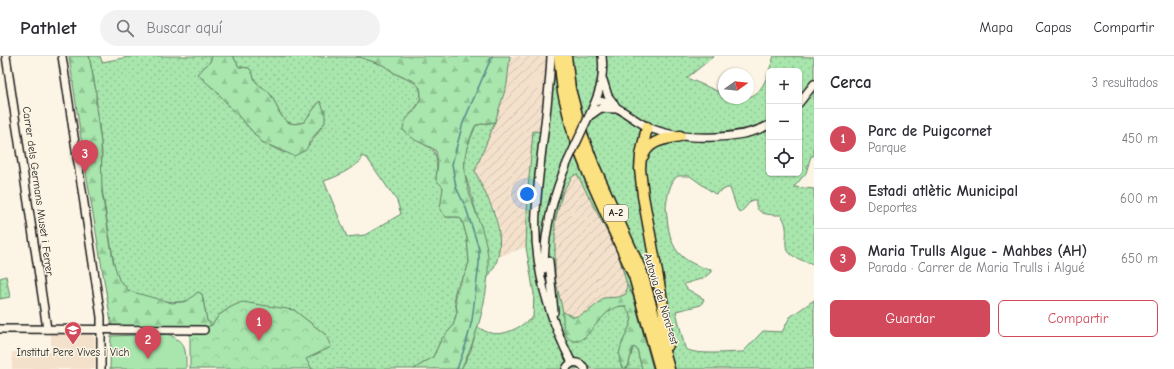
<!DOCTYPE html>
<html lang="es">
<head>
<meta charset="utf-8">
<style>
  :root { --surface:#fff; --page:#f2f2f3; --text:#2b2b33; --muted:#7c7c81; --line:#e1e1e2; --accent:#d1495b }
  body { margin:0; font-family:"Comic Neue",sans-serif; background:var(--page); color:var(--text) }
  .controls { position:absolute; right:12px; top:12px; display:grid; overflow:hidden; border-radius:6px; box-shadow:0 1px 3px #0004 }
  .controls button { width:36px; height:36px; display:grid; place-items:center; padding:0; border:0; border-bottom:1px solid var(--line); background:var(--surface); color:var(--text); font:20px sans-serif }
  .compass { position:absolute; left:718px; top:12px; width:36px; height:36px; border-radius:50%; background:var(--surface); box-shadow:0 1px 3px #0004; rotate:75deg }
  .you { position:absolute; left:527px; top:138px; width:14px; height:14px; margin:-10px; border:3px solid #fff; border-radius:50%; background:#1a73e8; box-shadow:0 0 0 6px #1a73e833 }
  .badge { display:grid; place-items:center; width:26px; height:26px; border-radius:50%; background:var(--accent); color:#fff; font-size:13px; font-weight:700 }
  .pin { position:absolute; translate:-50% -33px; filter:drop-shadow(0 1px 2px #0008) }
  .pin::after { content:''; position:absolute; top:21px; width:14px; height:12px; background:inherit; clip-path:polygon(0 0,100% 0,50% 100%) }
  .list { margin:0; padding:0; list-style:none }
  h2 { display:flex; justify-content:space-between; align-items:center; height:52px; margin:0; padding:0 16px; font-size:17px }
  h2 small { font-size:13px; font-weight:400; color:var(--muted) }
  .list li { display:grid; grid-template-columns:26px 1fr auto; gap:12px; align-items:center; box-sizing:border-box; height:60px; padding:0 16px; border-top:1px solid var(--line) }
  .list b { display:block; font-size:15px; white-space:nowrap }
  .list p { margin:0; font-size:13px; white-space:nowrap; color:var(--muted) }
  .list em { font-size:13px; font-style:normal; color:var(--muted) }
  .actions { display:flex; gap:8px; padding:12px 16px }
  .actions a { flex:1; padding:9px 0; border:1px solid var(--accent); border-radius:6px; text-align:center; font-size:14px; color:var(--accent) }
  .actions .main { background:var(--accent); color:#fff }
  .icon { flex:none; width:22px; height:22px; fill:none; stroke:currentColor; stroke-width:2; stroke-linecap:round; stroke-linejoin:round }
  .map { position:relative; flex:none; width:814px; height:313px; overflow:hidden }
  header { display:flex; align-items:center; gap:24px; box-sizing:border-box; height:56px; padding:0 20px; background:var(--surface); border-bottom:1px solid var(--line) }
  header strong { font-size:19px }
  nav { display:flex; gap:22px; margin-inline-start:auto; font-size:14px }
  .search { width:280px; height:36px; background:var(--page); display:flex; align-items:center; gap:10px; box-sizing:border-box; padding:0 14px; border-radius:22px; color:var(--muted); font-size:15px }
  main { display:flex }
  aside { flex:1; background:var(--surface) }
  .map>svg:first-child { display:block }
  .built { fill:#f4e1cc }
  .industrial { fill:url(#industrial-furrows) }
  .grass { fill:url(#grass-dots); stroke:#628164; fill-rule:evenodd }
  .forest { fill:url(#forest-firs); stroke:#628164 }
  .park { fill:url(#park-crowns); stroke:#628164 }
  .pitch { fill:#a8e6ad; stroke:#628164 }
  .lines { fill:none; stroke-linecap:round; stroke-linejoin:round }
  .stream { stroke:#568789; stroke-width:1.5 }
  .minor-casing { stroke:#1c1c1c; stroke-width:10 }
  .highway-casing { stroke:#1c1c1c; stroke-width:13 }
  .minor { stroke:#fcf5e5; stroke-width:7 }
  .highway { stroke:#fbe180; stroke-width:10 }
  .minor-bridge-casing { stroke:#1c1c1c; stroke-width:10; stroke-linecap:butt }
  .minor-bridge { stroke:#fcf5e5; stroke-width:7 }
  .labels { text-anchor:middle; dominant-baseline:central; stroke-width:3; stroke-linejoin:round; paint-order:stroke }
  .shield { fill:#fcf5e5; stroke:#5f5d58; stroke-width:1 }
  .shield-label { font-size:10px; font-weight:bold; fill:#1c1c1c }
  .street-label { font-size:11px; fill:#1c1c1c; stroke:#fcf5e5 }
  .poi-label { font-size:11px; fill:#1c1c1c; stroke:#fcf5e5 }
</style>
</head>
<body>
<header>
<strong>Pathlet</strong>
<div class="search"><svg class="icon" aria-label="search" viewBox="0 0 24 24"><circle cx="10" cy="10" r="6"/><path d="M15 15l6 6"/></svg>Buscar aquí</div>
<nav><a>Mapa</a><a>Capas</a><a>Compartir</a></nav>
</header>
<main>
<div class="map">
<svg width="814" height="313" viewBox="0 0 814 313">
  <defs>
    <pattern id="industrial-furrows" width="10" height="10" patternUnits="userSpaceOnUse"><rect width="10" height="10" fill="#f4e1cc"/><path d="M-1 1l2-2M0 10L10 0M9 11l2-2" fill="none" stroke="#d1c0af"/></pattern>
    <pattern id="grass-dots" width="8" height="8" patternUnits="userSpaceOnUse"><rect width="8" height="8" fill="#a8e6ad"/><path d="M2 2h.1M6 6h.1" fill="none" stroke="#90c594" stroke-width="1.8" stroke-linecap="round"/></pattern>
    <pattern id="forest-firs" width="22" height="20" patternUnits="userSpaceOnUse"><rect width="22" height="20" fill="#a8e6ad"/><path d="M5 1l3.5 6h-7zM16 11l3.5 6h-7z" fill="#90c594"/></pattern>
    <pattern id="park-crowns" width="20" height="18" patternUnits="userSpaceOnUse"><rect width="20" height="18" fill="#a8e6ad"/><path d="M2 6a3 3 0 1 1 6 0M12 15a3 3 0 1 1 6 0" fill="none" stroke="#90c594"/></pattern>
  </defs>
  <rect width="100%" height="100%" fill="#fcf5e5"/>
  <filter id="ink" filterUnits="userSpaceOnUse"><feTurbulence type="fractalNoise" baseFrequency=".025" numOctaves="2"/><feDisplacementMap in="SourceGraphic" scale="8" xChannelSelector="R" yChannelSelector="G"/><feConvolveMatrix kernelMatrix="1 2 1 2 8 2 1 2 1" color-interpolation-filters="sRGB"/></filter>
  <g filter="url(#ink)">
    <!-- built -->
    <path class="built" d="M90,277l5,5v31h-83v-17h39v-18z"/>
    <!-- industrial -->
    <g class="industrial">
      <path d="M510,0h37v38l-5,38 -8,-1 -6,58 -2,58 -28,10 1,-29 -4,-17 -11,-19 -9,-21 21,-54 12,-38z"/>
      <path d="M577,118l41,79 9,32 -1,9 -7,3 -16,1 -13,13 -16,6 -11,-5 -8,-34v-57l8,-30 9,-14z"/>
    </g>
    <!-- grass -->
    <g class="grass">
      <path d="M89,0h11l2,6 32,-6h78l-2,6 -13,12 18,16 47,52 22,11 25,-8 16,-23 -6,-20 -15,20c-22,7 -24,-11 -32,-25 -4,-7 -12,-9 -16,-15 -3,-5 -3,-10 -7,-14l-10,-1 -6,-11 127,1 23,8 13,9 21,10c10,15 -2,22 -9,34 -2,4 -3,8 -5,12 26,23 37,9 33,50l7,7 3,30h12l4,3 5,18 2,24 -3,10 -10,16 -2,9 3,15 -4,14 -12,14 -8,17 -19,12h-102l-7,-10 26,-12 -5,-12 -32,-25 -63,-3 -12,8 -7,10 -5,-4 -5,-27 -4,-2c-4,3 -7,8 -12,9 -11,4 -51,-5 -60,-12 -6,-5 -9,-12 -11,-19l-14,-87 1,-30 -7,-67zM361,100l6,2 30,43 4,13 -36,21 -18,2 -23,-56c14,-4 26,-12 37,-20z"/>
      <path d="M547,0h167l-27,22 37,16v4c27,0 34,2 45,-26v101h30v-102h-30l5,-15 40,1v99h-3l-5,17 -12,14 20,2v75c-47,-12 -17,-26 -33,-49 -12,0 -27,0 -25,-15h-4l-12,13 -3,-4 -7,-21h-3l-12,6 -25,-18h-12c-8,4 -11,22 -12,31 3,36 7,53 45,63v2l-7,6 -20,6 3,5 17,10 -3,6 -25,6 9,37c8,8 46,4 58,4l20,-21 19,1 8,-15 24,-17v69h-161l-20,-73 -6,-11 -9,-32 -41,-79 -5,3 -9,14 -8,30v57l8,34 1,18 19,9c11,-11 25,-35 42,-33l7,12c-3,17 -20,33 -9,51h-162l10,-19 6,-24c19,16 40,4 56,-9l1,-23 -8,-47 2,-58 5,-58 9,1 5,-38z"/>
      <path d="M495,66l-20,49c12,28 30,53 23,85 -1,8 -7,16 -11,23l-1,-33 -22,-76 2,-20 10,-25z"/>
      <path d="M6,220l4,21 -10,2v-21z"/>
      <path d="M633,291l4,2 5,20h-17l3,-2z"/>
    </g>
    <!-- forest -->
    <g class="forest">
      <path d="M69,0h20l7,36v16l5,35 1,50 11,67 6,20 10,11 43,12 15,-2 11,-9 4,2 5,27 5,4 -8,3h-92l-26,-156z"/>
      <path d="M212,0h21l6,11 10,1c4,4 4,9 7,14 4,5 11,7 14,12 10,14 10,36 34,28l16,-21 5,11v10l-15,19 -4,9 -12,6 -32,-14 -47,-52 -18,-16 13,-12z"/>
      <path d="M356,0h154l-3,28 -12,38 -19,3c-3,4 -4,9 -6,14 -18,43 14,75 18,118 2,35 -11,81 -27,112h-47l19,-12 8,-17 12,-14 4,-14 -2,-19 11,-21 3,-10 -2,-24 -5,-18 -4,-3h-12l-6,-7 3,-23 -7,-7 2,-19 -2,-9 -4,-4 -17,-8 -12,-10c0,-17 23,-20 17,-42l-6,-7 -18,-7 -13,-9z"/>
      <path d="M627,229l6,11 20,73h-11l-5,-20 -4,-2 -5,20 -5,2c-11,-18 6,-34 9,-51l-7,-12c-20,-2 -30,26 -46,35 -17,2 -16,-17 -16,-29l11,5c13,-4 20,-9 29,-19l16,-1 7,-3z"/>
    </g>
    <!-- park -->
    <path class="park" d="M242,246l52,8 32,25 5,12 -25,12 6,10h-122v-41h14l8,-3 7,-10 12,-8z"/>
    <!-- pitch -->
    <path class="pitch" d="M168,278c19,9 18,16 18,35h-76l1,-33z"/>
    <g class="lines">
      <!-- stream -->
      <path class="stream" d="M457,313l9,-25 6,-24 7,-56v-15l-13,-41 -10,-21 -4,-23 11,-41 29,-67"/>
      <!-- minor casing -->
      <g class="minor-casing">
        <g id="minor">
          <path d="M6,0l41,273"/>
          <path d="M62,0l39,261v52"/>
          <path d="M551,0c-2,52 -12,103 -15,155 -3,53 12,105 36,152"/>
          <path d="M603,24l5,16 7,9"/>
          <path d="M597,45c17,0 35,19 51,26 30,14 91,14 121,-2"/>
          <path d="M799,47l15,-19"/>
          <path d="M591,59l10,-7 13,1"/>
          <path d="M588,62c10,-21 17,-38 14,-62"/>
          <path d="M549,205l5,51"/>
          <path d="M544,213c0,-37 9,-74 24,-108"/>
          <path d="M0,273l204,1"/>
          <path d="M566,313c5,-9 14,-8 19,0"/>
        </g>
      </g>
      <!-- highway casing -->
      <g class="highway-casing">
        <g id="highway">
          <path d="M559,0l4,36 11,45 17,43 43,96 26,93"/>
          <path d="M566,0l4,33 12,45 12,32 48,107 27,96"/>
          <path d="M647,71l-6,28 -1,14 3,27 19,104 6,45"/>
          <path d="M643,100c6,-16 23,-17 37,-20"/>
        </g>
      </g>
      <!-- minor -->
      <use href="#minor" class="minor"/>
      <!-- highway -->
      <use href="#highway" class="highway"/>
      <!-- minor-bridge casing -->
      <g class="minor-bridge-casing">
        <path id="minor-bridge" d="M568,105l20,-43"/>
      </g>
      <!-- minor-bridge -->
      <use href="#minor-bridge" class="minor-bridge"/>
    </g>
  </g>
  <!-- icons -->
  <defs>
    <g id="school-pin" transform="scale(0.9)"><path d="M0 17L-7.5 6A9.5 9.5 0 1 1 7.5 6Z" fill="#d1495b" stroke="#fcf5e5"/><path d="M0-5L7-2L0 1L-7-2ZM-4 1L0 2.5L4 1V4Q0 6-4 4Z" fill="#fff"/></g>
  </defs>
  <g fill-rule="evenodd">
    <use href="#school-pin" x="73" y="274"/>
  </g>
  <g class="labels">
    <!-- shield labels -->
    <rect class="shield" x="604" y="149" width="24" height="16" rx="3"/>
    <g class="shield-label">
      <text x="616" y="157">A-2</text>
    </g>
    <!-- street labels -->
    <g class="street-label">
      <text transform="translate(38 135) rotate(82)">Carrer dels Germans Muset i Ferrer</text>
      <text transform="translate(661 243) rotate(73)">Autovia del Nord-est</text>
    </g>
    <!-- poi labels -->
    <g class="poi-label">
      <text x="73" y="296">Institut Pere Vives i Vich</text>
    </g>
  </g>
</svg>
<div class="controls">
<button>+</button>
<button>−</button>
<button><svg class="icon" aria-label="locate" viewBox="0 0 24 24"><circle cx="12" cy="12" r="6"/><path d="M12 2v4M12 18v4M2 12h4M18 12h4"/></svg></button>
</div>
<svg class="compass" viewBox="-18 -18 36 36"><path d="M0-13l5 13h-10z" fill="#e53935"/><path d="M0 13l5-13h-10z" fill="#7c7c81"/></svg>
<div class="you"></div>
<div class="pin badge" style="left:259px;top:285px">1</div>
<div class="pin badge" style="left:148px;top:303px">2</div>
<div class="pin badge" style="left:85px;top:117px">3</div>
</div>
<aside>
<h2>Cerca<small>3 resultados</small></h2>
<ul class="list">
<li><span class="badge">1</span><div><b>Parc de Puigcornet</b><p>Parque</p></div><em>450 m</em></li>
<li><span class="badge">2</span><div><b>Estadi atlètic Municipal</b><p>Deportes</p></div><em>600 m</em></li>
<li><span class="badge">3</span><div><b>Maria Trulls Algue - Mahbes (AH)</b><p>Parada · Carrer de Maria Trulls i Algué</p></div><em>650 m</em></li>
</ul>
<div class="actions"><a class="main">Guardar</a><a>Compartir</a></div>
</aside>
</main>
</body>
</html>
